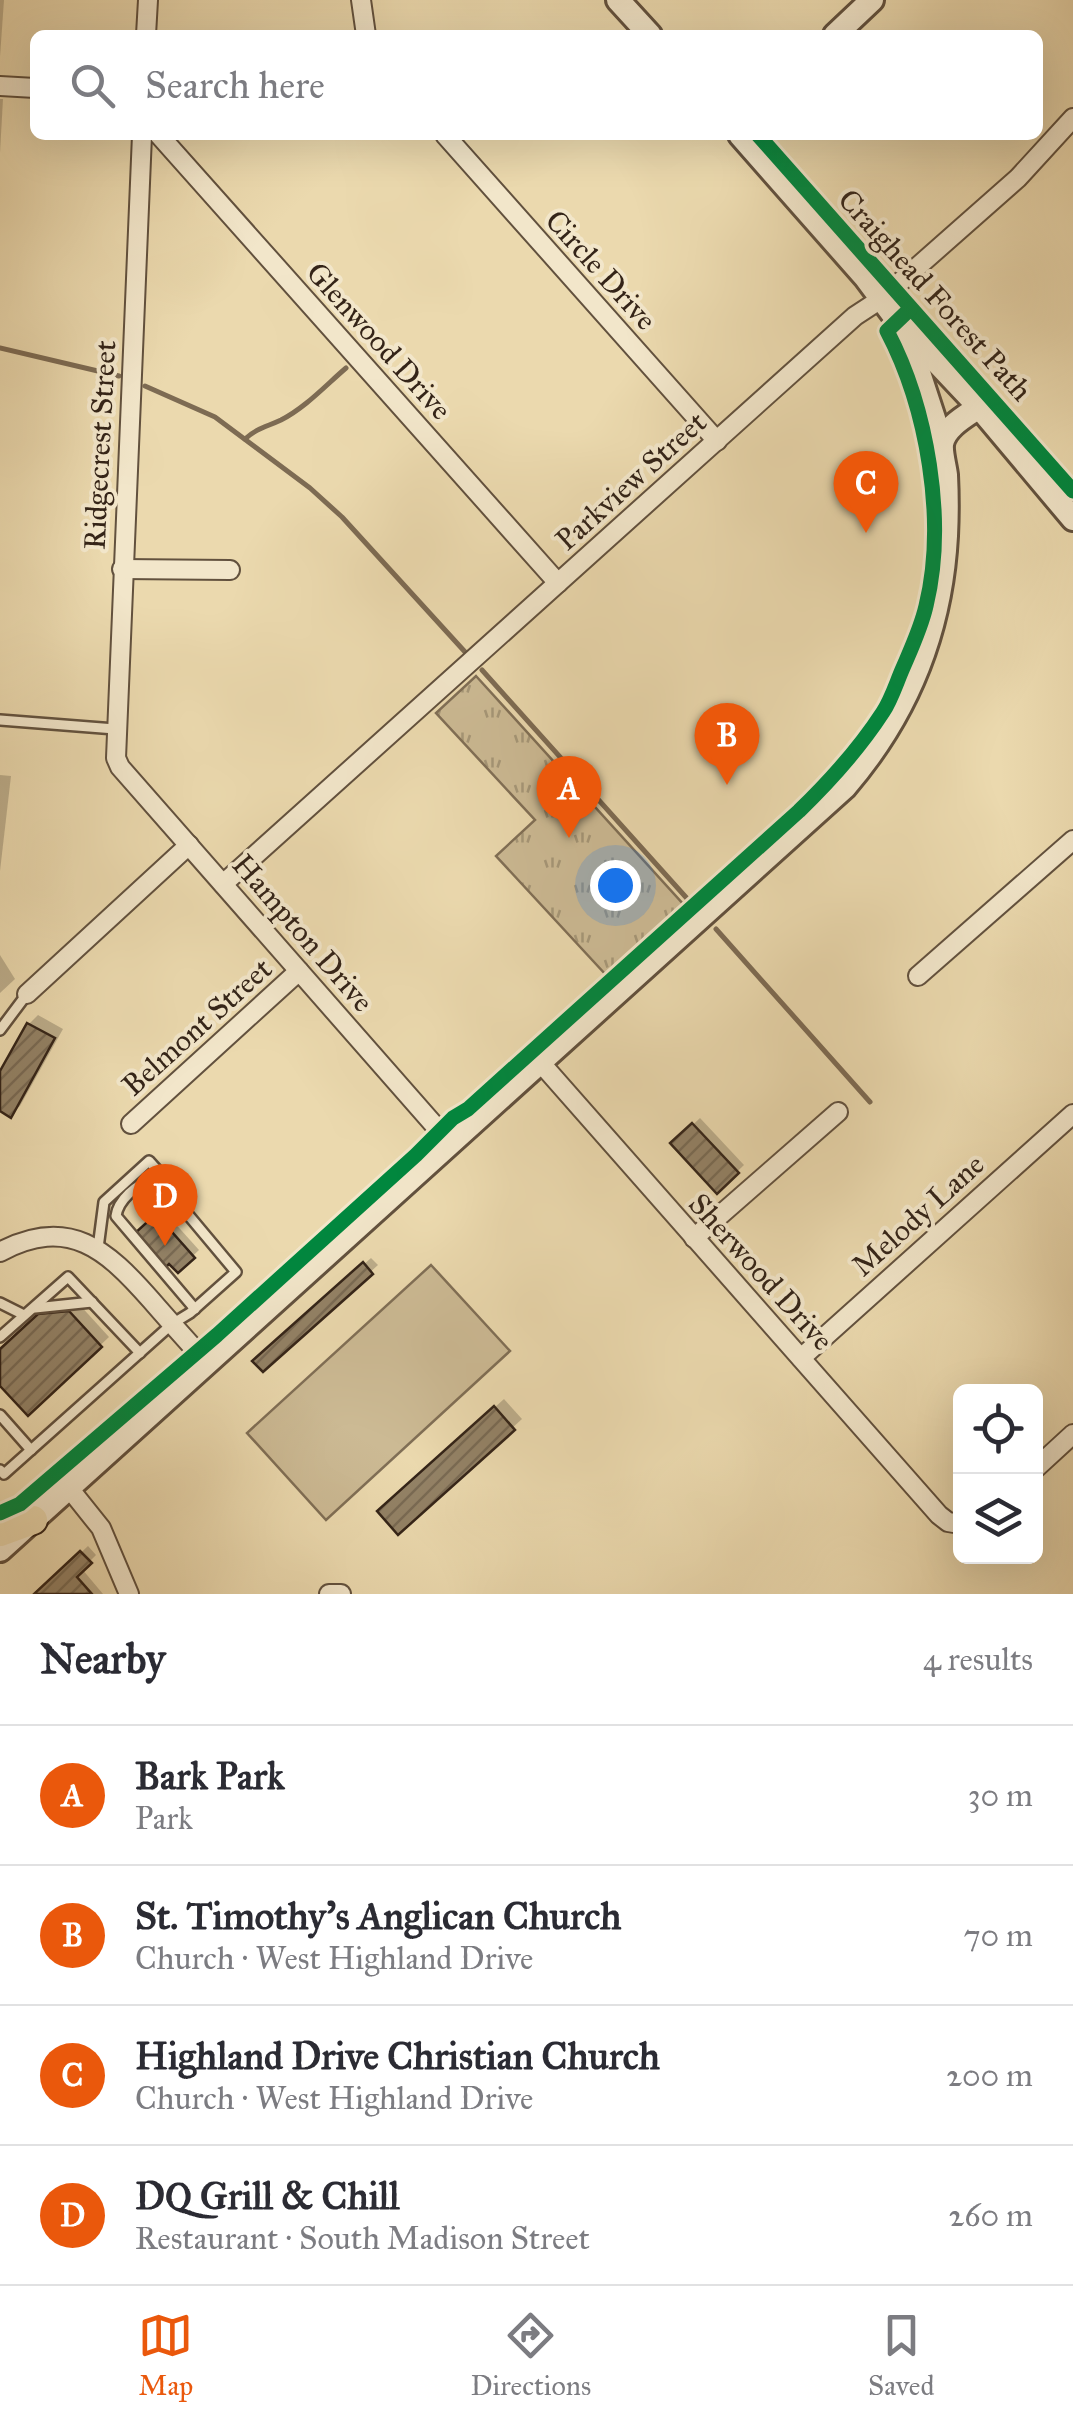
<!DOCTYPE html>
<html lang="en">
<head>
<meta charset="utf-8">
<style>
  :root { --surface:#fff; --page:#f2f2f3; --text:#2b2b33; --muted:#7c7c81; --line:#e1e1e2; --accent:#ea580c }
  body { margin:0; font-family:"IM FELL Great Primer",serif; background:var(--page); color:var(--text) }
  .controls { position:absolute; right:30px; bottom:30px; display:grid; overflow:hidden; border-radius:15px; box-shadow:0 10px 40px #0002 }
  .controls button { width:90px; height:90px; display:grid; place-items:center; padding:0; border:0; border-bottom:2px solid var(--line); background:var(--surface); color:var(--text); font:50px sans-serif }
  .you { position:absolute; left:615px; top:885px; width:35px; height:35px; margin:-25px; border:8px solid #fff; border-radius:50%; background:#1a73e8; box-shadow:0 0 0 15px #1a73e833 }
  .badge { display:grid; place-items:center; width:65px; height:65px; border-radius:50%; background:var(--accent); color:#fff; font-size:32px; font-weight:700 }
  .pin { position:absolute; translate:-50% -82px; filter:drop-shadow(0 2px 5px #0008) }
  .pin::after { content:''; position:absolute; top:52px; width:35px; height:30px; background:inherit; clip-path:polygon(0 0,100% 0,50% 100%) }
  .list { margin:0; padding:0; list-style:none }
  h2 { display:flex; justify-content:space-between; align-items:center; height:130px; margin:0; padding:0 40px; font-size:42px }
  h2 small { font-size:32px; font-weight:400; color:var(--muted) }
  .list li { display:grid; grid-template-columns:65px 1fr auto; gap:30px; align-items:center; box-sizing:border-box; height:140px; padding:0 40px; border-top:2px solid var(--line) }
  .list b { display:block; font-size:38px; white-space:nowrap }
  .list p { margin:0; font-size:32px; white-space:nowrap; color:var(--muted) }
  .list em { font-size:32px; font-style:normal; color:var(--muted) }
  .icon { flex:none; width:55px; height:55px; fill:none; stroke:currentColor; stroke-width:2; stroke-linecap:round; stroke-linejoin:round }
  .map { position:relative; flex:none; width:1073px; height:1594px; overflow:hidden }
  .search { position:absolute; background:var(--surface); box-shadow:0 10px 40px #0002; left:30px; right:30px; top:30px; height:110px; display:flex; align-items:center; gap:25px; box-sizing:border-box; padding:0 35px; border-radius:15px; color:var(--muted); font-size:38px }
  .sheet { height:690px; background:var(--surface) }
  nav { display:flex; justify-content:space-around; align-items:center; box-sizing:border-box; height:140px; border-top:2px solid var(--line); background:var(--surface); font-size:28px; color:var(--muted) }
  nav a { display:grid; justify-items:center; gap:5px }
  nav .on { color:var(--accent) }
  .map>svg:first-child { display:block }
  .park { fill:url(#park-tufts); stroke:#806f56; stroke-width:2.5 }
  .pitch { fill:#ccba94; stroke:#806f56; stroke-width:2.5 }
  .shadow { fill:#0003 }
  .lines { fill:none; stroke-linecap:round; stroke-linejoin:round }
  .stream { stroke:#7d6b53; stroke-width:5 }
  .building { fill:url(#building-hatch); stroke:#342418; stroke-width:2.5 }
  .service-casing { stroke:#62513e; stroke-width:14 }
  .minor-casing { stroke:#62513e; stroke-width:22 }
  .tertiary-casing { stroke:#62513e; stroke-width:28 }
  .primary-casing { stroke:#342418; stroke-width:32 }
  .service { stroke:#f2e6ca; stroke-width:9 }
  .minor { stroke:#f2e6ca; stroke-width:18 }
  .tertiary { stroke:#f2e6ca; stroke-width:22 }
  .primary { stroke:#ebd9ae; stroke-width:28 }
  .cycleway-casing { stroke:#f2e6ca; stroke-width:21 }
  .cycleway { stroke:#00873e; stroke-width:15 }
  .labels { text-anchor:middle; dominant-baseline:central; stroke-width:8; stroke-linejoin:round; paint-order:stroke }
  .street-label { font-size:30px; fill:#342418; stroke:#f2e6ca }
</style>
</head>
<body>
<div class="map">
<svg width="1073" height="1594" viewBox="0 0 1073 1594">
  <defs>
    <pattern id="park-tufts" width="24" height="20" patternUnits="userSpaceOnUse" patternTransform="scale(2.5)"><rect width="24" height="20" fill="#ccba94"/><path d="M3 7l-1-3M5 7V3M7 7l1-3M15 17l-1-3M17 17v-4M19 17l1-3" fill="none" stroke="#a69778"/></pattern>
    <pattern id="building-hatch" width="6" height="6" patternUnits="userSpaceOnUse" patternTransform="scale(2.5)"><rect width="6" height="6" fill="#938266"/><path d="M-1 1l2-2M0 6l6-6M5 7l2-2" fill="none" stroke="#796a53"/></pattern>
  </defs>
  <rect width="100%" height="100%" fill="#ebd9ae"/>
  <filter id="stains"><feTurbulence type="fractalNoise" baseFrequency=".002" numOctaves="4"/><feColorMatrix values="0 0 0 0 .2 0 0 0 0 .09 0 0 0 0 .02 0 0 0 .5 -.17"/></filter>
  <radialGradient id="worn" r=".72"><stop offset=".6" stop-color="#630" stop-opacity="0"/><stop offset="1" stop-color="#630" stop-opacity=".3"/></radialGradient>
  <!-- park -->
  <path class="park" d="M476,676l208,229 -77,71 -111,-120 39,-36 -99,-107z"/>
  <!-- pitch -->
  <path class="pitch" d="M431,1265l79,86 -184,169 -79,-87z"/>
  <!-- shadow -->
  <g class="shadow">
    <path d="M0,0h4l-4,57z"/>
    <path d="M0,99h3l-3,54z"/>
    <path d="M0,775l11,1 -11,95z"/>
    <path d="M0,955l15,24 -15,14z"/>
    <path d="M38,1015l25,14 -43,77 -9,8 -11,-6v-31l29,-53z"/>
    <path d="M700,1118l44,47 -27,26 -43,-48z"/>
    <path d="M163,1210l36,40 -21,20 -40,-36z"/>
    <path d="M371,1258l7,7 -115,104 -7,-8z"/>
    <path d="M78,1303l31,34 -81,76 -28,-31v-30l50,-47z"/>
    <path d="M504,1399l18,20 -124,113 -9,-29z"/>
    <path d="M88,1546l8,9 -14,14 21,25h-66z"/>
  </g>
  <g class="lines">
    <!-- stream -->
    <g class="stream">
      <path d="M0,348l119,28"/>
      <path d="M145,386l70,31 95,71 32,29 124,136"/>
      <path d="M245,439c12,-11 21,-12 36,-19 24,-12 45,-35 65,-52"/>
      <path d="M482,670l210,234"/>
      <path d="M716,929l154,173"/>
    </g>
  </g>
  <!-- building -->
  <g class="building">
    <path d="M27,1023l28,15 -44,80 -11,-7v-40z"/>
    <path d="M692,1123l47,50 -22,21 -47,-51z"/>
    <path d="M156,1214l39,44 -17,15 -9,-9 -4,4 -31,-34z"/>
    <path d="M363,1262l10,12 -110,98 -11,-11z"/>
    <path d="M69,1311l33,36 -74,69 -28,-30v-37l38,-35z"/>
    <path d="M494,1406l21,24 -117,105 -21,-24z"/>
    <path d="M80,1551l12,12 -15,14 15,17h-58z"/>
  </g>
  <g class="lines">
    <!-- service casing -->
    <g class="service-casing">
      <g id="service">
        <path d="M0,720l115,9"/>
        <path d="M0,1030l27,-36"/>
        <path d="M183,1209l-32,-29c-14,4 -33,20 -35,36l79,93"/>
        <path d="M0,1303l24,12"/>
        <path d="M35,1308l57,-6"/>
        <path d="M0,1337l68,-60 72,76"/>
        <path d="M0,1415l31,35"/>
        <path d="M0,1470l4,4 168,-150 18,-11 46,-41 -51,-61 -10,-21 -26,-29 -45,41 -6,46"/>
      </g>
    </g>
    <!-- minor casing -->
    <g class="minor-casing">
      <g id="minor">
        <path d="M361,0l5,35"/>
        <path d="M146,35l2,-35"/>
        <path d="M0,86l35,2"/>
        <path d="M142,135l-26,623 4,9 330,376"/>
        <path d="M159,135l399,448"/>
        <path d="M445,135l272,306"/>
        <path d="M122,569l108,1"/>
        <path d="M223,884l632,-568 26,-17 137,-121 55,-60"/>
        <path d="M918,976l155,-136"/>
        <path d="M27,994l162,-149"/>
        <path d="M540,1062l399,453 9,7 12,2"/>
        <path d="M131,1124l168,-153"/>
        <path d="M694,1238l144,-126"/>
        <path d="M0,1252c69,-37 107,-2 151,48 19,22 38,43 57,64"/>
        <path d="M801,1358l272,-244"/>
        <path d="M1036,1468l37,-34"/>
        <path d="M69,1488l32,40 28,66"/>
        <path d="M329,1594h12"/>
      </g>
    </g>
    <!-- tertiary casing -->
    <g class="tertiary-casing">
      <g id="tertiary">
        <path d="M618,0l32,35"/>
        <path d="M835,35l37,-35"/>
        <path d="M740,135l125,142 32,43 82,87 94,112"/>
        <path d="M907,336l35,107"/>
        <path d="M0,1550l845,-763c62,-72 96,-155 101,-251 1,-20 1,-41 0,-61 -1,-9 -5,-22 -4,-31 3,-17 24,-28 37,-37"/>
      </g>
    </g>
    <!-- primary casing -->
    <g class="primary-casing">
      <path id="primary" d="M0,1532l33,-12"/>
    </g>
    <!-- service -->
    <use href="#service" class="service"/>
    <!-- minor -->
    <use href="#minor" class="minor"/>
    <!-- tertiary -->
    <use href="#tertiary" class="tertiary"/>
    <!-- primary -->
    <use href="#primary" class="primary"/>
    <!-- cycleway casing -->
    <g class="cycleway-casing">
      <g id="cycleway">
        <path d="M758,135l315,356"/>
        <path d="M0,1513l20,-9 197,-169 199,-180 37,-37 15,-9 331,-298c32,-31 60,-62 84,-99 8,-12 13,-28 19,-42 9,-21 19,-42 24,-64 21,-86 1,-199 -39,-275l23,-22"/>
      </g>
    </g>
    <!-- cycleway -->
    <use href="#cycleway" class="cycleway"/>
  </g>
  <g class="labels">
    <!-- street labels -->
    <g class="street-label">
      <text transform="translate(601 270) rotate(48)">Circle Drive</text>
      <text transform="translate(935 295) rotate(48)">Craighead Forest Path</text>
      <text transform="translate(379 341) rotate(48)">Glenwood Drive</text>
      <text transform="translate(100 445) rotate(-87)">Ridgecrest Street</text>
      <text transform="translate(631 481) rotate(-42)">Parkview Street</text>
      <text transform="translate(303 933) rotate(49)">Hampton Drive</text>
      <text transform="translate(197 1027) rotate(-42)">Belmont Street</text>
      <text transform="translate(918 1215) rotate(-42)">Melody Lane</text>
      <text transform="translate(761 1272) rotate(48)">Sherwood Drive</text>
    </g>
  </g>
  <rect width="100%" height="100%" filter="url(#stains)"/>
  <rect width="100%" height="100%" fill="url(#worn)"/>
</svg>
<div class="controls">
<button><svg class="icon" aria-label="locate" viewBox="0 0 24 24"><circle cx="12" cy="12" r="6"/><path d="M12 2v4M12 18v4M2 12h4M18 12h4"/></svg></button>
<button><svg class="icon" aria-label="layers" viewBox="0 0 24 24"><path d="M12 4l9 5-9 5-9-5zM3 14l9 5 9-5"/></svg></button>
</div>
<div class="you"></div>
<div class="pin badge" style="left:569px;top:838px">A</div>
<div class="pin badge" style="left:727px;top:785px">B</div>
<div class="pin badge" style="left:866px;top:533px">C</div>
<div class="pin badge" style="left:165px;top:1246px">D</div>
<div class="search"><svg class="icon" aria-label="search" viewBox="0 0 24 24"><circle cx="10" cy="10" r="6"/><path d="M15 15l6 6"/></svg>Search here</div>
</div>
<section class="sheet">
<h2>Nearby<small>4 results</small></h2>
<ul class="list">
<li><span class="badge">A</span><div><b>Bark Park</b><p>Park</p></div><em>30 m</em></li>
<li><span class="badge">B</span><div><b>St. Timothy's Anglican Church</b><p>Church · West Highland Drive</p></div><em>70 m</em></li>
<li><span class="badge">C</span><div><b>Highland Drive Christian Church</b><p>Church · West Highland Drive</p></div><em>200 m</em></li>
<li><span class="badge">D</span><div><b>DQ Grill &amp; Chill</b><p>Restaurant · South Madison Street</p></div><em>260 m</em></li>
</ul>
</section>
<nav>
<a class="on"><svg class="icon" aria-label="map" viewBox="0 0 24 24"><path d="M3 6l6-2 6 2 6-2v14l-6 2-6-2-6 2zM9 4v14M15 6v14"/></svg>Map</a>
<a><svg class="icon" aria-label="directions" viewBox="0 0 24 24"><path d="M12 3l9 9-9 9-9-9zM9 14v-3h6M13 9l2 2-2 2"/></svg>Directions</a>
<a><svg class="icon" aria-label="saved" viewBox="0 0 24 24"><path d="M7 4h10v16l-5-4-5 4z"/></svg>Saved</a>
</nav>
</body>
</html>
